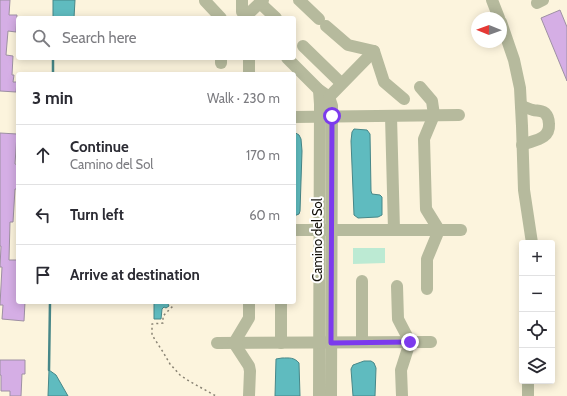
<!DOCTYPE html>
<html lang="en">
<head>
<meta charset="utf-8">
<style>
  :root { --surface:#fff; --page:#f7f7f7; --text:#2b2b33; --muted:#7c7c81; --line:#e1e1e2 }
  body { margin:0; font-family:Cabin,sans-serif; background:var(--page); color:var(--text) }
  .controls { position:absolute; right:12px; bottom:12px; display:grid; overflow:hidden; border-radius:4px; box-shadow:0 2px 10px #0003 }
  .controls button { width:36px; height:36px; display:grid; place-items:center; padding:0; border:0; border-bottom:1px solid var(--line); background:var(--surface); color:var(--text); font:20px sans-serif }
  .compass { position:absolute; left:471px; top:12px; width:36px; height:36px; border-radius:50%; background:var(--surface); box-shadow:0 2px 10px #0003; rotate:271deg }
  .stop { position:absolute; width:12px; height:12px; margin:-9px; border:3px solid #7c3aed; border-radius:50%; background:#fff }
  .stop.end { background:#7c3aed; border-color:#fff; box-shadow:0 1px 4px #0008 }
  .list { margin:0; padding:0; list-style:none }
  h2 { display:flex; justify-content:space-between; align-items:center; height:52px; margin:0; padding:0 16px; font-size:17px }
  h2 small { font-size:13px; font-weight:400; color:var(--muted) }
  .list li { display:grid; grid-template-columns:26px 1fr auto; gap:12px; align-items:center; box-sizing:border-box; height:60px; padding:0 16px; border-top:1px solid var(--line) }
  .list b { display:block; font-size:15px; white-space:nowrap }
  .list p { margin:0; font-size:13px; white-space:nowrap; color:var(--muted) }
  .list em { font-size:13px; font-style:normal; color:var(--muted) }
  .icon { flex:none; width:22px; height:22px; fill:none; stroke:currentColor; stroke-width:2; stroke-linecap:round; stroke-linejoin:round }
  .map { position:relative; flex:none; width:567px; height:396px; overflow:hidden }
  .search { position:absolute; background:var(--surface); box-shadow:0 2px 10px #0003; left:16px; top:16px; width:280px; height:44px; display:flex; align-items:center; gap:10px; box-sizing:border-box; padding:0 14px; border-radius:4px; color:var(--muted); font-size:15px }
  .panel { position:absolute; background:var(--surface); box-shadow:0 2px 10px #0003; left:16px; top:72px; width:280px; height:232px; border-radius:4px }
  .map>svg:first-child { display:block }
  .green { fill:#bcead3 }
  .water { fill:#5fbbbf; stroke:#478788 }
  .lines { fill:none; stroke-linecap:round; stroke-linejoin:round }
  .stream { stroke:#478788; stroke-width:2.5 }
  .building { fill:#d5aee5; stroke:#9e90a3 }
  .path { stroke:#898374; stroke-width:1.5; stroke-dasharray:2 3; stroke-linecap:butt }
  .minor { stroke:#b6ba9d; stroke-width:12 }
  .route { stroke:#7c3aed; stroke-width:5 }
  .labels { text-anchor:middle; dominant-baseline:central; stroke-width:4; stroke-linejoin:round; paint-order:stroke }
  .street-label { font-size:13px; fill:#100d06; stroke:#fff }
</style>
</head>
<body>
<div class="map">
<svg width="567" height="396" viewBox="0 0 567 396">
  <rect width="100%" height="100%" fill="#fcf4dd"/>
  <!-- green -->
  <path class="green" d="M353,248h32v15l-32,1z"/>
  <!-- water -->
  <g class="water">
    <path d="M53,0h22l-1,18h-21z"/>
    <path d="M354,129l13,1 3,4 1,57 1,3 8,1 2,2v18l-4,2 -20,1 -4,-3 -3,-74 1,-9z"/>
    <path d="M294,132l5,3 2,4 1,12 -2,60 -1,3 -5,2z"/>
    <path d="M154,302h13l2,4 -3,2 -2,-1 -2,2 -1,10h-7z"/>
    <path d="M282,358c7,0 12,-1 17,5l1,33h-25l1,-37z"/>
    <path d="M364,361h7l3,2 2,5 -1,28h-22l-2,-27 2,-4z"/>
    <path d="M49,370l7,5 12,21h-20z"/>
  </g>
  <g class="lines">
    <!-- stream -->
    <g class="stream">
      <path d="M53,74v-16"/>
      <path d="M49,370l1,-68"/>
    </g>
  </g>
  <!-- building -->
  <g class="building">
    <path d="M0,0h10l-1,15h8l-1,17 -8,-1 -2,24 7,1 -1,19h2l-1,7h4l-1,10 -16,-1z"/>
    <path d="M560,10l7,17v54l-26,-63z"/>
    <path d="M0,133l17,1 -2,30 3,1v16l-1,8h-2l-2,33h-3l-1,38h9v42h7l-1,19 -22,-2 1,-14h-3l2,-38h-2l1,-21h-1z"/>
    <path d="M0,360h25v14h-3l-1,22h-11v-5h-9v-16h-1z"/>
  </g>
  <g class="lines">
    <!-- path -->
    <path class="path" d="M174,302l-1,4 -10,10v7l-11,1v11l11,17 7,12 10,11 9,6 27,15"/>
    <!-- minor -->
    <g class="minor">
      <path d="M205,0v1l16,17"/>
      <path d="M242,0v12l6,6"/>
      <path d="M299,0l20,19"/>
      <path d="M492,0l7,18"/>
      <path d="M260,3l16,15"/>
      <path d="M537,3l6,-3"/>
      <path d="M246,16l17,-16"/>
      <path d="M501,22l13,38 6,28 2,38 2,64 8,53"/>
      <path d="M326,26l22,19 26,6 10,31 20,17"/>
      <path d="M303,46l38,37"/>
      <path d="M221,58v5"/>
      <path d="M287,58l32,32 10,7 3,9 -1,290"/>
      <path d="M249,74v-14"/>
      <path d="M420,87l12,14 2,14 -10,24 2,70 13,21 -12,29v30"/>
      <path d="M319,90l1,14 -1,292"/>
      <path d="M329,97l45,-46"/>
      <path d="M521,106c4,1 8,3 12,4 4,1 8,0 12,3 3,3 4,7 4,11 1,16 -16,16 -27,21"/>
      <path d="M391,116l3,114"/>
      <path d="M294,117l165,-2"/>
      <path d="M294,230h167"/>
      <path d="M397,286l1,33 12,23 -9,28 1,26"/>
      <path d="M281,302v41"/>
      <path d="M362,342v-61"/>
      <path d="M217,343l214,-1"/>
      <path d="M249,396l1,-25 -1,-5 -15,-23 15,-25v-16"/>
      <path d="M528,396v-15"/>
    </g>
  </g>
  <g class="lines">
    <!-- route -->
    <path class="route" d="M332,116l-1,227 79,-1"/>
  </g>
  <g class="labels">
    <!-- street labels -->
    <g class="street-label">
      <text transform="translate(317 240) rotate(-90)">Camino del Sol</text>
    </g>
  </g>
</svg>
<div class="controls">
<button>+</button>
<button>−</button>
<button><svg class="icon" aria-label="locate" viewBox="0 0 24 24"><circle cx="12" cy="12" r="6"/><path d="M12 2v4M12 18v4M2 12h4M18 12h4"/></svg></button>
<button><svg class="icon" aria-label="layers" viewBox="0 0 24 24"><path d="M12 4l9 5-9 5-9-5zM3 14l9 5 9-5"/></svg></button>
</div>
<svg class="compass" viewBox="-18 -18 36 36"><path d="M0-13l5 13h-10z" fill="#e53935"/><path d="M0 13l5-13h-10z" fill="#7c7c81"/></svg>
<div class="stop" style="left:332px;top:116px"></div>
<div class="stop end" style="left:410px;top:342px"></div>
<div class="search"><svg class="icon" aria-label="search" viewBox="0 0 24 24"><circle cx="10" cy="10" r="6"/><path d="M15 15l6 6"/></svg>Search here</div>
<section class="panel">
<h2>3 min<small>Walk · 230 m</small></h2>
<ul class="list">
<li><svg class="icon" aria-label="ahead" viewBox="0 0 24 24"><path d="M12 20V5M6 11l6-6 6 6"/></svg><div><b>Continue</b><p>Camino del Sol</p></div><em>170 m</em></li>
<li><svg class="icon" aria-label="left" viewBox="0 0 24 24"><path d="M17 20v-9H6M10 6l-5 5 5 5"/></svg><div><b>Turn left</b></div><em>60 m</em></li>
<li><svg class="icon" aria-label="arrive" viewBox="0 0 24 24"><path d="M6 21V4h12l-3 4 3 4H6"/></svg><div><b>Arrive at destination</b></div></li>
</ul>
</section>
</div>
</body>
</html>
